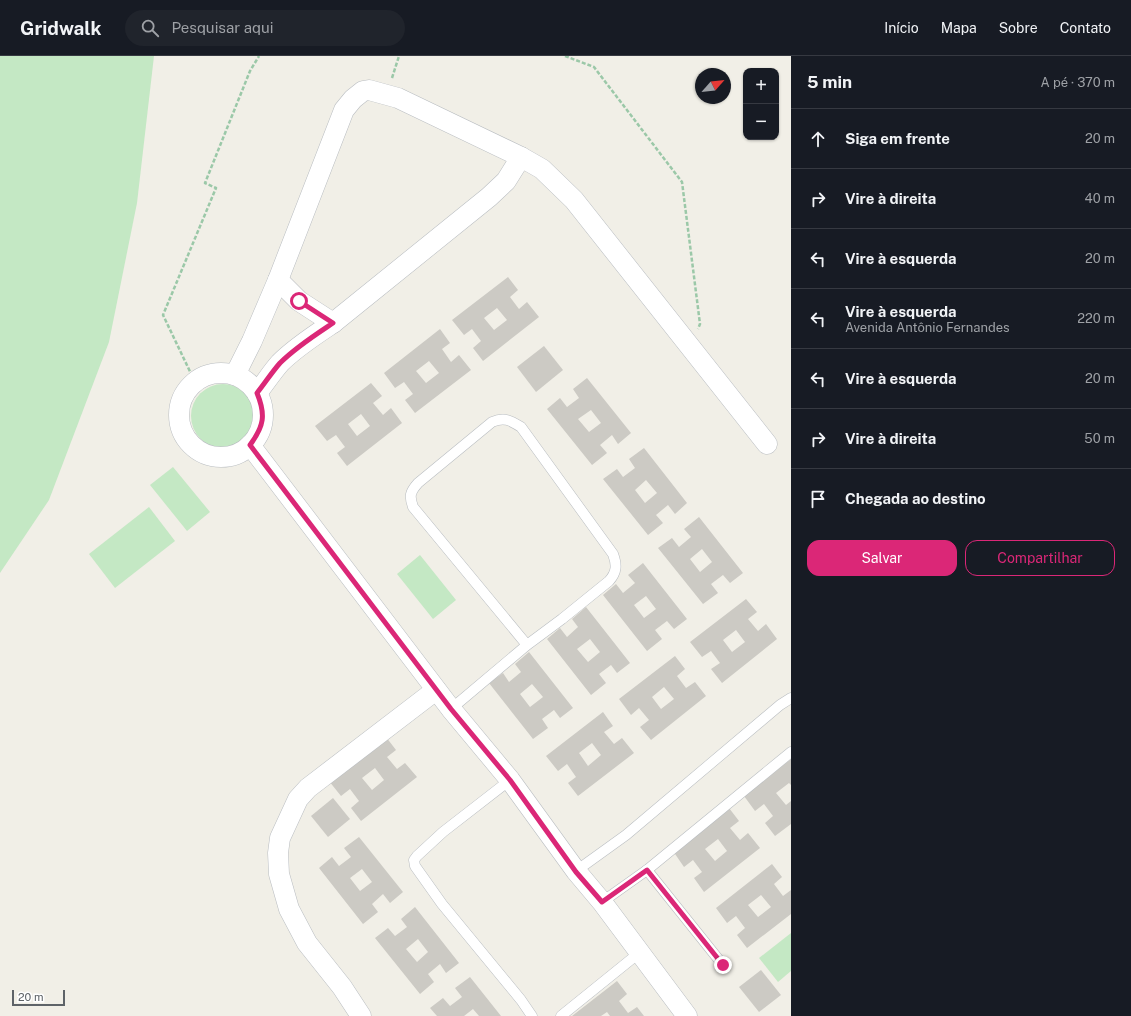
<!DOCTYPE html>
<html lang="pt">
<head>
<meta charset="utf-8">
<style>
  :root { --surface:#171b24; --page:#20242c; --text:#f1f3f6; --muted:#9ea1a6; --line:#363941; --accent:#db2777 }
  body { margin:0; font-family:"Public Sans",sans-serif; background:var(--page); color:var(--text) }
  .controls { position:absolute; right:12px; top:12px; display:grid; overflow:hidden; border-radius:8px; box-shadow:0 1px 3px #0004 }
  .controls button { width:36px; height:36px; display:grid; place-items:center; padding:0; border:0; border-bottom:1px solid var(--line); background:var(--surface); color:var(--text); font:20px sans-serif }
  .compass { position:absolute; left:695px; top:12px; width:36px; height:36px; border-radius:50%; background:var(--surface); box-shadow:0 1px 3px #0004; rotate:63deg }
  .scale { position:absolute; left:12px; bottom:10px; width:53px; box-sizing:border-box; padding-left:4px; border:2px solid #5e6368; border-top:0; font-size:11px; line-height:14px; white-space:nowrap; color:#5e6368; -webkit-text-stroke:3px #fff; paint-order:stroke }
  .stop { position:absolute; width:12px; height:12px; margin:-9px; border:3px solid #db2777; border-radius:50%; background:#fff }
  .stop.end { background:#db2777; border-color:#fff; box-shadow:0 1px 4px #0008 }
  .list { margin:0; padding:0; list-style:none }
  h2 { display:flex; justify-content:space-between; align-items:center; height:52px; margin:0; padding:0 16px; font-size:17px }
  h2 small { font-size:13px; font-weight:400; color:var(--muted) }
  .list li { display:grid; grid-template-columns:26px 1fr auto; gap:12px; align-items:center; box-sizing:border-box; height:60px; padding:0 16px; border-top:1px solid var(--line) }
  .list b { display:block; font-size:15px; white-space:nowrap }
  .list p { margin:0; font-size:13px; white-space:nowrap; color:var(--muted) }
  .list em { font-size:13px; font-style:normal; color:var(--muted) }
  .actions { display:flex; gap:8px; padding:12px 16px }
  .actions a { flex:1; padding:9px 0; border:1px solid var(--accent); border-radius:12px; text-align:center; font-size:14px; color:var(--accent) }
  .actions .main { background:var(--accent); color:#fff }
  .icon { flex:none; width:22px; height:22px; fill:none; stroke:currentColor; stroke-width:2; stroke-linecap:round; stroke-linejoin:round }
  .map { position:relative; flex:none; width:791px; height:960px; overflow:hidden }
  header { display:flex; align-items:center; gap:24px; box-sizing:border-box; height:56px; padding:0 20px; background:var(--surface); border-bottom:1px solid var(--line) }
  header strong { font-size:19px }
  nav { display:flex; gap:22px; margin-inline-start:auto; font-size:14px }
  .search { width:280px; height:36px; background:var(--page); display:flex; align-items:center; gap:10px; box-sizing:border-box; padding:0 14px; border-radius:22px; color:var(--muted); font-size:15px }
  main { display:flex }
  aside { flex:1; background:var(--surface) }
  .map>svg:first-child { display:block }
  .green { fill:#c4e8c4 }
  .building { fill:#cccac4; fill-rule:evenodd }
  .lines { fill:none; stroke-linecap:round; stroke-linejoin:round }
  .service-casing { stroke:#b9bdc1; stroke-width:11 }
  .minor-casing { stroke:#b9bdc1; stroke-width:21 }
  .path { stroke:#9bc8a8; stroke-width:2.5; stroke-dasharray:4 2; stroke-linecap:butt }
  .service { stroke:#fff; stroke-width:10 }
  .minor { stroke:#fff; stroke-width:20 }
  .route { stroke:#db2777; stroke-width:5 }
</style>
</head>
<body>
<header>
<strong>Gridwalk</strong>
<div class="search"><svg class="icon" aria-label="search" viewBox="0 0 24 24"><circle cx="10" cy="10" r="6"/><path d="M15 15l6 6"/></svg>Pesquisar aqui</div>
<nav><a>Início</a><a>Mapa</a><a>Sobre</a><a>Contato</a></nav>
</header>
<main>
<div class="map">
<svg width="791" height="960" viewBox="0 0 791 960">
  <rect width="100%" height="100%" fill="#f1efe7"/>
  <!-- green -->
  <g class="green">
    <path d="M0,0h154l-17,147 -28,139 -60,158 -49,73z"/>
    <circle cx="223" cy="360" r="32"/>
    <path d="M173,411l37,45 -23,19 -37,-46z"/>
    <path d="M149,451l26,34 -60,47 -26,-34z"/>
    <path d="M420,499l36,45 -23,19 -36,-45z"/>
    <path d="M791,877v38l-13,11 -19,-24z"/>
  </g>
  <!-- building -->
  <g class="building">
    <path d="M508,221l10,13 -8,7 9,12 8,-7 12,15 -56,44 -10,-13 8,-7 -9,-12 -8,6 -12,-15zM497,252l10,12 -13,10 -10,-12z"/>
    <path d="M440,273l10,14 -8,6 9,13 8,-7 12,15 -56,43 -10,-13 8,-6 -9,-12 -9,6 -11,-15zM429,305l10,12 -13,10 -10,-12z"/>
    <path d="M544,290l19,24 -27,22 -19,-25z"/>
    <path d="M587,322l44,55 -13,11 -6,-9 -12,10 7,8 -15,12 -45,-56 13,-11 7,9 12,-9 -6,-9zM591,354l10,13 -12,9 -11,-13z"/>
    <path d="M371,327l11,13 -9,7 10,12 8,-7 11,15 -55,43 -10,-13 8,-6 -9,-12 -9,6 -12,-15zM361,358l9,12 -13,10 -9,-12z"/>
    <path d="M644,392l43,55 -12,11 -7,-9 -12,10 7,8 -15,12 -45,-56 14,-10 6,8 12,-9 -6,-9zM646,424l11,13 -12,10 -10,-13z"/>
    <path d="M699,461l44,56 -13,10 -7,-8 -12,9 7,9 -15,11 -45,-56 14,-10 7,9 12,-10 -7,-8zM702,493l10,13 -12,10 -10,-13z"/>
    <path d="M643,507l44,56 -13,10 -7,-8 -12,9 7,9 -15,12 -44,-56 13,-11 7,9 12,-10 -7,-8zM646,540l10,13 -12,9 -10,-13z"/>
    <path d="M746,543l11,13 -9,7 10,12 8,-7 11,15 -55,44 -11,-14 9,-6 -9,-12 -9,6 -12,-15zM736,574l9,12 -13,10 -9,-12z"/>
    <path d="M586,551l44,56 -13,10 -6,-8 -12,9 7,9 -15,12 -44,-56 13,-11 7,9 11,-10 -6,-8zM590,583l10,13 -12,10 -11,-13z"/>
    <path d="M529,596l44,56 -13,10 -6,-8 -12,9 6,9 -15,11 -44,-56 14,-10 6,9 12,-10 -6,-8zM532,628l11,13 -13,10 -10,-13z"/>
    <path d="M675,600l10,13 -8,7 9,12 9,-6 11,14 -55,44 -11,-13 9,-7 -10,-12 -8,7 -12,-16zM664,631l10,12 -13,10 -9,-12z"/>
    <path d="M603,656l10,14 -9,6 10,12 8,-6 12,15 -56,43 -10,-13 8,-6 -9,-13 -9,7 -12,-15zM592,687l9,12 -13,11 -9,-13z"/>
    <path d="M386,681l10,13 -9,7 10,12 8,-6 12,14 -56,44 -10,-13 8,-7 -9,-12 -9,7 -12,-15zM375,712l9,12 -12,10 -10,-12z"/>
    <path d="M791,703v26l-2,-2 -13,10 10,12 5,-4v23l-16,12 -10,-13 8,-7 -9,-12 -9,7 -11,-15z"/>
    <path d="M333,742l17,21 -22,18 -17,-21z"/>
    <path d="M729,752l10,13 -9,7 10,12 8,-7 12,15 -56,44 -10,-14 8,-6 -9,-12 -9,7 -11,-16zM718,783l9,12 -12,10 -10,-12z"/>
    <path d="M359,781l44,55 -13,11 -7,-9 -11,10 6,8 -15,12 -44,-56 13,-11 7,9 12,-9 -7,-9zM362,813l10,13 -12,9 -10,-13z"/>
    <path d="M772,808l10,13 -8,7 9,12 8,-6v24l-44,34 -10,-13 8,-7 -9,-12 -9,7 -11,-15zM761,839l10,12 -13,10 -10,-12z"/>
    <path d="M415,851l44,56 -13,10 -6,-9 -12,10 6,8 -14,12 -45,-56 13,-10 7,8 12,-9 -6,-8zM418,883l10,13 -11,10 -11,-13z"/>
    <path d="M761,914l20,25 -22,17 -20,-25z"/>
    <path d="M470,921l31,39h-22l-6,-7 -9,7h-27l-7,-8 13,-10 7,8 12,-9 -7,-9z"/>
    <path d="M617,925l10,13 -8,7 9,12 9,-6 7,9h-34l-3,-4 -6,4h-29z"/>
  </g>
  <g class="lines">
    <!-- service casing -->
    <g class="service-casing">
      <g id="service">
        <path d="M451,653l76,-64 35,-26 47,-38c8,-9 8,-16 4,-27l-92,-127c-11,-7 -17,-10 -29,-5l-74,61c-8,9 -9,13 -5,24l114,138"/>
        <path d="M510,724l-67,52 -26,24 -3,4 1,6 27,38 79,96 11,16"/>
        <path d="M647,814l76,95"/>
        <path d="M576,815l50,-36 154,-130 11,-7"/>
        <path d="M602,846l45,-32 144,-118"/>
        <path d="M561,960l78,-63"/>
      </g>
    </g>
    <!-- minor casing -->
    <g class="minor-casing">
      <g id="minor">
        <path d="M278,224l21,21 34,22"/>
        <circle cx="221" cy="359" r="42"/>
        <path d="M235,319l17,-34 26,-61 66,-170 9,-11 10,-8 6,-1 29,8 123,59 21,12 32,31 193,244"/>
        <path d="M257,337c8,-10 15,-21 23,-30 16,-16 35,-28 53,-40l156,-126 17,-16 15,-24"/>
        <path d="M250,389l201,264 59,71 66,91 26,31 85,114"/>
        <path d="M361,960l-19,-29 -35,-44 -18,-34 -10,-35 -1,-21 2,-15 18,-39 10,-11 128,-98"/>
      </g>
    </g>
    <!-- path -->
    <g class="path">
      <path d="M565,0l29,11 88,115 18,142 -2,5"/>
      <path d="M392,22l7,-22"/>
      <path d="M195,326l-32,-67 53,-127 -11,-5 45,-112 9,-15"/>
    </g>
    <!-- service -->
    <use href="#service" class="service"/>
    <!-- minor -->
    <use href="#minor" class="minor"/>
  </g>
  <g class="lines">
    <!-- route -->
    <path class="route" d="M299,245l34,22c-18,12 -37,24 -53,40 -8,9 -15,20 -23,30 9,22 7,33 -7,52l201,264 59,71 66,92 26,30 45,-32 76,95"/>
  </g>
</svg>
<div class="controls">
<button>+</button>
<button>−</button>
</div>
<svg class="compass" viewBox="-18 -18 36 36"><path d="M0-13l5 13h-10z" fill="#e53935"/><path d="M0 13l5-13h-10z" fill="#9ea1a6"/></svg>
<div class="scale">20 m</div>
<div class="stop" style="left:299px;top:245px"></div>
<div class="stop end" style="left:723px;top:909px"></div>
</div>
<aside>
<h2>5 min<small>A pé · 370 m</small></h2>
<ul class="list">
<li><svg class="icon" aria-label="ahead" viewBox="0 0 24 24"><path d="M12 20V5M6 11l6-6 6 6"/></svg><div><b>Siga em frente</b></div><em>20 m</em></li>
<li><svg class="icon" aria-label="right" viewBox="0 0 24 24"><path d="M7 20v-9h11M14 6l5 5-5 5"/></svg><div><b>Vire à direita</b></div><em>40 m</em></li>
<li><svg class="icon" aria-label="left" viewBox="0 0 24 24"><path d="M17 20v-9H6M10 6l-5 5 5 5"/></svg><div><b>Vire à esquerda</b></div><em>20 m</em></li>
<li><svg class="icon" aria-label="left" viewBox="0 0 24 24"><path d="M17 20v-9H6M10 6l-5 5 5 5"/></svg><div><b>Vire à esquerda</b><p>Avenida Antônio Fernandes</p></div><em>220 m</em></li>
<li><svg class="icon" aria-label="left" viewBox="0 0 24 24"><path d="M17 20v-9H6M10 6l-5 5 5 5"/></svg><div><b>Vire à esquerda</b></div><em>20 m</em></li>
<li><svg class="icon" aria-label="right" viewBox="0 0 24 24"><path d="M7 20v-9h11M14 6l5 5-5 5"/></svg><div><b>Vire à direita</b></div><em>50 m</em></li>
<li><svg class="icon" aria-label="arrive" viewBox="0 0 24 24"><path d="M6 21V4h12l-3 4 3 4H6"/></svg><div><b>Chegada ao destino</b></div></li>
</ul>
<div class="actions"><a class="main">Salvar</a><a>Compartilhar</a></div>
</aside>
</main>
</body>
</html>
